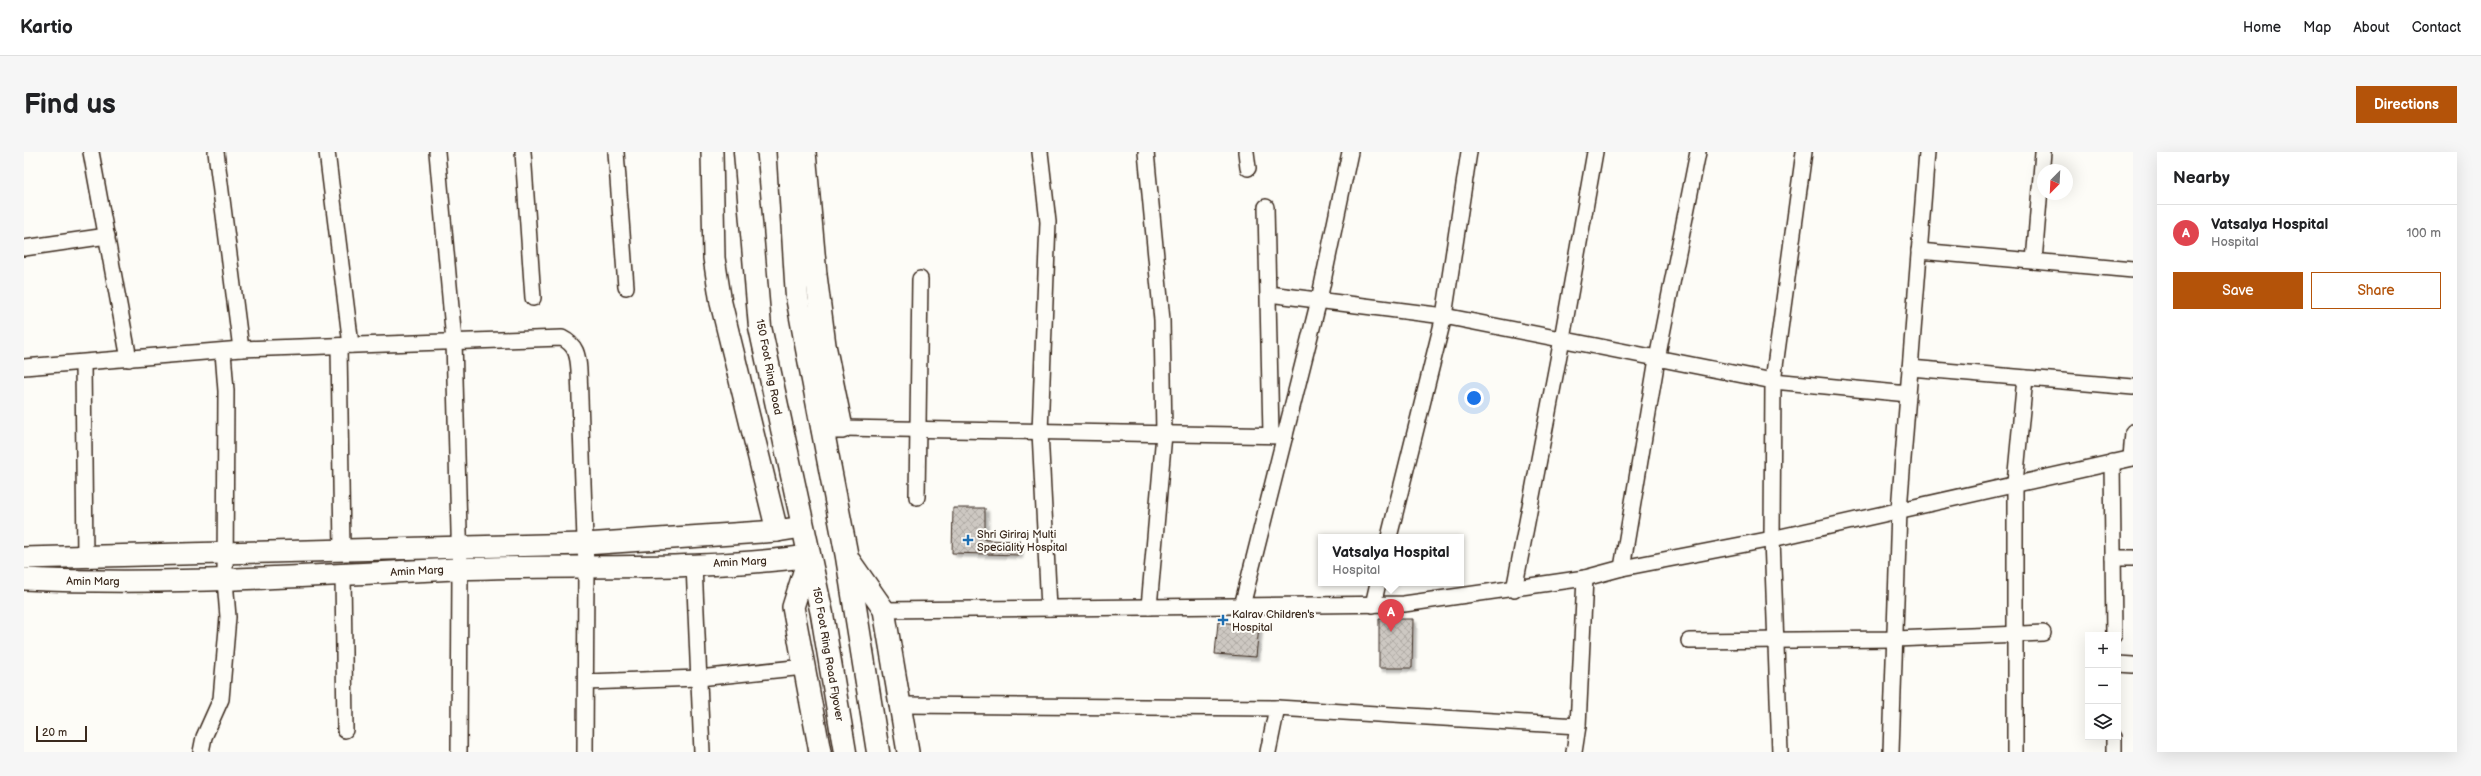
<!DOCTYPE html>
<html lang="en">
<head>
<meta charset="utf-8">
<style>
  :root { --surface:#fff; --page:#f6f6f6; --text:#202124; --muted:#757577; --line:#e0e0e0; --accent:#b45309 }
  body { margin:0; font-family:"Balsamiq Sans",sans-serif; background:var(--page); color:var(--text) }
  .controls { position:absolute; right:12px; bottom:12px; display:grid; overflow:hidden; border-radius:0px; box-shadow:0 4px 16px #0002 }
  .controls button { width:36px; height:36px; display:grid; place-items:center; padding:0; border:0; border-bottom:1px solid var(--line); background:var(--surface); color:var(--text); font:20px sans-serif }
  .compass { position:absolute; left:2013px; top:12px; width:36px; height:36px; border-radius:50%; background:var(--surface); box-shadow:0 4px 16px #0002; rotate:204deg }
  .scale { position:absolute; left:12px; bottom:10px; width:51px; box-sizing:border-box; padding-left:4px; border:2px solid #3b2a1e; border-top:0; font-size:11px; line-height:14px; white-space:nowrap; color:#3b2a1e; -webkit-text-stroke:3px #fdfcf7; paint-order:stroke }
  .you { position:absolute; left:1450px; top:246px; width:14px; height:14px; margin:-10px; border:3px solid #fff; border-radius:50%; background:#1a73e8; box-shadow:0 0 0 6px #1a73e833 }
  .badge { display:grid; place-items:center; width:26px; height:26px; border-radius:50%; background:var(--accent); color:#fff; font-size:13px; font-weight:700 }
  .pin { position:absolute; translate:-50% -33px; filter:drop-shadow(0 1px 2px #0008) }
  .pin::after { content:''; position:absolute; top:21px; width:14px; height:12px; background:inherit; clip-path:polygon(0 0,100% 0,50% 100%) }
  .popup { position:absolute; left:1294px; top:382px; width:146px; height:52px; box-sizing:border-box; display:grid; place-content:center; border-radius:0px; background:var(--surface); filter:drop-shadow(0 1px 3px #0005); font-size:13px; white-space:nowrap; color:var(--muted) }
  .popup b { font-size:15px; color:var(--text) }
  .popup::after { content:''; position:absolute; left:50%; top:100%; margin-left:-8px; border:8px solid transparent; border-top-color:var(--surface) }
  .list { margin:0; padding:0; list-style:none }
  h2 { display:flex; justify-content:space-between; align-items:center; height:52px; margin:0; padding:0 16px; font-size:17px }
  h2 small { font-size:13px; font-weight:400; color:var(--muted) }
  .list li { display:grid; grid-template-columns:26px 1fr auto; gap:12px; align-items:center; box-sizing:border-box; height:56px; padding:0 16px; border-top:1px solid var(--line) }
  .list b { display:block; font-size:15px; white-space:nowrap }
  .list p { margin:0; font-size:13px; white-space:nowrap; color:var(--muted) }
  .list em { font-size:13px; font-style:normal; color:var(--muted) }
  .actions { display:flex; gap:8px; padding:12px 16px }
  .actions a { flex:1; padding:9px 0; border:1px solid var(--accent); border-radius:0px; text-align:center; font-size:14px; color:var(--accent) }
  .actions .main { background:var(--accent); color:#fff }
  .icon { flex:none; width:22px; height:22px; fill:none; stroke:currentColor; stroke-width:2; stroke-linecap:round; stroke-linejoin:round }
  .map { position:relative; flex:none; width:2109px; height:600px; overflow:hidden; border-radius:0px }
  header { display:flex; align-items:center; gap:24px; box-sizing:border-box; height:56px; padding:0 20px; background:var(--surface); border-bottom:1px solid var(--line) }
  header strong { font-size:19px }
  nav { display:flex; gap:22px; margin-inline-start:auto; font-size:14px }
  .intro { display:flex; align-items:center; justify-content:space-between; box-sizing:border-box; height:96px; padding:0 24px }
  h1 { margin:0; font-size:28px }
  .button { padding:10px 18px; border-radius:0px; background:var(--accent); color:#fff; font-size:14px; font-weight:700 }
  main { display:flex; gap:24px; padding:0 24px }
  aside { flex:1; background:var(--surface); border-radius:0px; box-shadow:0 4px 16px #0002 }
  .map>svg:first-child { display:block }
  .building { fill:url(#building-cross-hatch); stroke:#3b2a1e; filter:url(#shadow) }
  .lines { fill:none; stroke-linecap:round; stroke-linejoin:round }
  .street-casing { stroke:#3b2a1e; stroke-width:18 }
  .secondary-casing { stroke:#3b2a1e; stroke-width:24 }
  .highway-casing { stroke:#3b2a1e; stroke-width:25 }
  .street { stroke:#fdfcf7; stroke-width:15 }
  .secondary { stroke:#fdfcf7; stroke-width:21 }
  .highway { stroke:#fdfcf7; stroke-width:22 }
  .poi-dot { fill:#1f6fb2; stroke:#fdfcf7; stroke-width:1.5 }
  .labels { text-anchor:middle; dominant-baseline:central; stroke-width:4; stroke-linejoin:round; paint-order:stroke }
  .street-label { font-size:11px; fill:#3b2a1e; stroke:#fdfcf7 }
  .poi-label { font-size:11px; fill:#3b2a1e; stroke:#fdfcf7; text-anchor:start }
</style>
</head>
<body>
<header>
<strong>Kartio</strong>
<nav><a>Home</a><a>Map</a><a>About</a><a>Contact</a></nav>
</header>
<div class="intro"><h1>Find us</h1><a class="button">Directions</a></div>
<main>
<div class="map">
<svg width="2109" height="600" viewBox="0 0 2109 600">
  <defs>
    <pattern id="building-cross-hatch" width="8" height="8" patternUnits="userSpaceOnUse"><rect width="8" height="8" fill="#cdc8c2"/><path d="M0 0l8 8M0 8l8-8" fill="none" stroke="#b1aca6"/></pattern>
    <filter id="shadow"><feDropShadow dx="3.5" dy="3.5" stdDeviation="1" flood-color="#0004"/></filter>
  </defs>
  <rect width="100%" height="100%" fill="#fdfcf7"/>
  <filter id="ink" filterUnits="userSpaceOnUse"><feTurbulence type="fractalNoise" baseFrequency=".025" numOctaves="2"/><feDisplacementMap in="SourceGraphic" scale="8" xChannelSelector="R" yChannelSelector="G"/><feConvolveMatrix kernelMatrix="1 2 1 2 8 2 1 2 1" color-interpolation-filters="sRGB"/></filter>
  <g filter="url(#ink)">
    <!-- building -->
    <g class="building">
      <path d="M929,356h32v32l35,1 -1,14 -67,-2z"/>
      <path d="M1355,467h34l-1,49h-33z"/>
      <path d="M1194,470l41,4 -3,31 -41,-3z"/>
    </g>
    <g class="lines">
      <!-- street casing -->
      <g class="street-casing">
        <g id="street">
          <path d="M67,0l38,207"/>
          <path d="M192,0l25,197"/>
          <path d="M303,0l24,193"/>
          <path d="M413,0l17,189 6,228 -1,183"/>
          <path d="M499,0l10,146"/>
          <path d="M592,0l10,135"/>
          <path d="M1016,0l8,70 -8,210 9,176"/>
          <path d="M1122,0l16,168 2,114 -15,173"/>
          <path d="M1222,0l2,16"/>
          <path d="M1780,0l-31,229 135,13"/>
          <path d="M1242,55l5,228"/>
          <path d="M0,96l83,-12"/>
          <path d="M1895,99l214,19"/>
          <path d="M2010,109l9,-109"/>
          <path d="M1245,142l175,22 329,65 -1,158 8,213"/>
          <path d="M315,194l3,203"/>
          <path d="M59,211l2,195"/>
          <path d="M0,215l217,-18 321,-11c14,7 16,17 17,32l7,198 -1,184"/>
          <path d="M1886,216l223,19"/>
          <path d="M818,276l443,8"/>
          <path d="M2107,306l2,-26"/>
          <path d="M2088,310l2,173"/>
          <path d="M893,345l3,-218"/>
          <path d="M1365,385l55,-221 25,-164"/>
          <path d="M2089,406h20"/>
          <path d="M670,413l8,187"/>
          <path d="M1598,416l35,-209 41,-207"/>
          <path d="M319,423l2,155"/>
          <path d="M1490,438l48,-251 33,-187"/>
          <path d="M1349,453l5,-22"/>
          <path d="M1218,454l77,-306 31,-148"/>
          <path d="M860,458l520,-6 181,-26 37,-10 150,-29 361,-81"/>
          <path d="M1665,489l206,-2 148,-6"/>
          <path d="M2094,512l15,1"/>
          <path d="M562,530l113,-4 105,-11"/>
          <path d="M876,553l377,3 -9,44"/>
          <path d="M1253,556l301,18"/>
          <path d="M2090,585v15"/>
          <path d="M177,600l3,-15 17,-38 7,-82 -3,-37 1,-189 -3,-39"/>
          <path d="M1550,600l4,-26 7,-148"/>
          <path d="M1867,600l8,-242 28,-358"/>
          <path d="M1991,600v-269l10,-105"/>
        </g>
      </g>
      <!-- secondary casing -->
      <g class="secondary-casing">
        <g id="secondary">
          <path d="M688,0l2,106 7,45 56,228"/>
          <path d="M781,0l11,123 9,70 17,83h-20"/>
          <path d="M823,405l37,53 24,142"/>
          <path d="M0,406l561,-14 192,-13 25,-4"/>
          <path d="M0,427c145,7 289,-4 434,-10 117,-5 235,3 351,-13l-16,51 27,145"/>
        </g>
      </g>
      <!-- highway casing -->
      <g class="highway-casing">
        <g id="highway">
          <path d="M721,0l15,175 62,287 23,138"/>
          <path d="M764,0l9,145 50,260 31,195"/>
        </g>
      </g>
      <!-- street -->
      <use href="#street" class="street"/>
      <!-- secondary -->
      <use href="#secondary" class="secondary"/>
      <!-- highway -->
      <use href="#highway" class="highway"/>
    </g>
  </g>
  <!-- markers -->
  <g class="poi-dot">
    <path d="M942 382h4v4h4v4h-4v4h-4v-4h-4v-4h4z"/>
    <path d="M1197 462h4v4h4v4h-4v4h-4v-4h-4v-4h4z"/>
  </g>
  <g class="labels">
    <!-- street labels -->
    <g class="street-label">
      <text transform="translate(745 215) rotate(79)">150 Foot Ring Road</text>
      <text transform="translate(716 410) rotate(-3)">Amin Marg</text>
      <text transform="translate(393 419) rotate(-3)">Amin Marg</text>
      <text x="69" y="429">Amin Marg</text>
      <text transform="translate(804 502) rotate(80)">150 Foot Ring Road Flyover</text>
    </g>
    <!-- poi labels -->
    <g class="poi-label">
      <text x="953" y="382">Shri Giriraj Multi<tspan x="953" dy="13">Speciality Hospital</tspan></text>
      <text x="1208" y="462">Kalrav Children's<tspan x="1208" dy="13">Hospital</tspan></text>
    </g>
  </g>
</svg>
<div class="controls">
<button>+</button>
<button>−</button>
<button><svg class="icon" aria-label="layers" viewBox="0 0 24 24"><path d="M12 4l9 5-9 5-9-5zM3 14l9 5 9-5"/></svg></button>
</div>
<svg class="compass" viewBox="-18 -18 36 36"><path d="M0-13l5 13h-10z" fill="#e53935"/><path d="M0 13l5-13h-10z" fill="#757577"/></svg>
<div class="scale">20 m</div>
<div class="you"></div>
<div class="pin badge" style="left:1367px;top:480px;background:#e0444e">A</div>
<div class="popup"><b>Vatsalya Hospital</b>Hospital</div>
</div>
<aside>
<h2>Nearby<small></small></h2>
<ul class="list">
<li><span class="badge" style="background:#e0444e">A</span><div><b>Vatsalya Hospital</b><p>Hospital</p></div><em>100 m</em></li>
</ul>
<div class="actions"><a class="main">Save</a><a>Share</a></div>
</aside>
</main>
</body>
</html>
